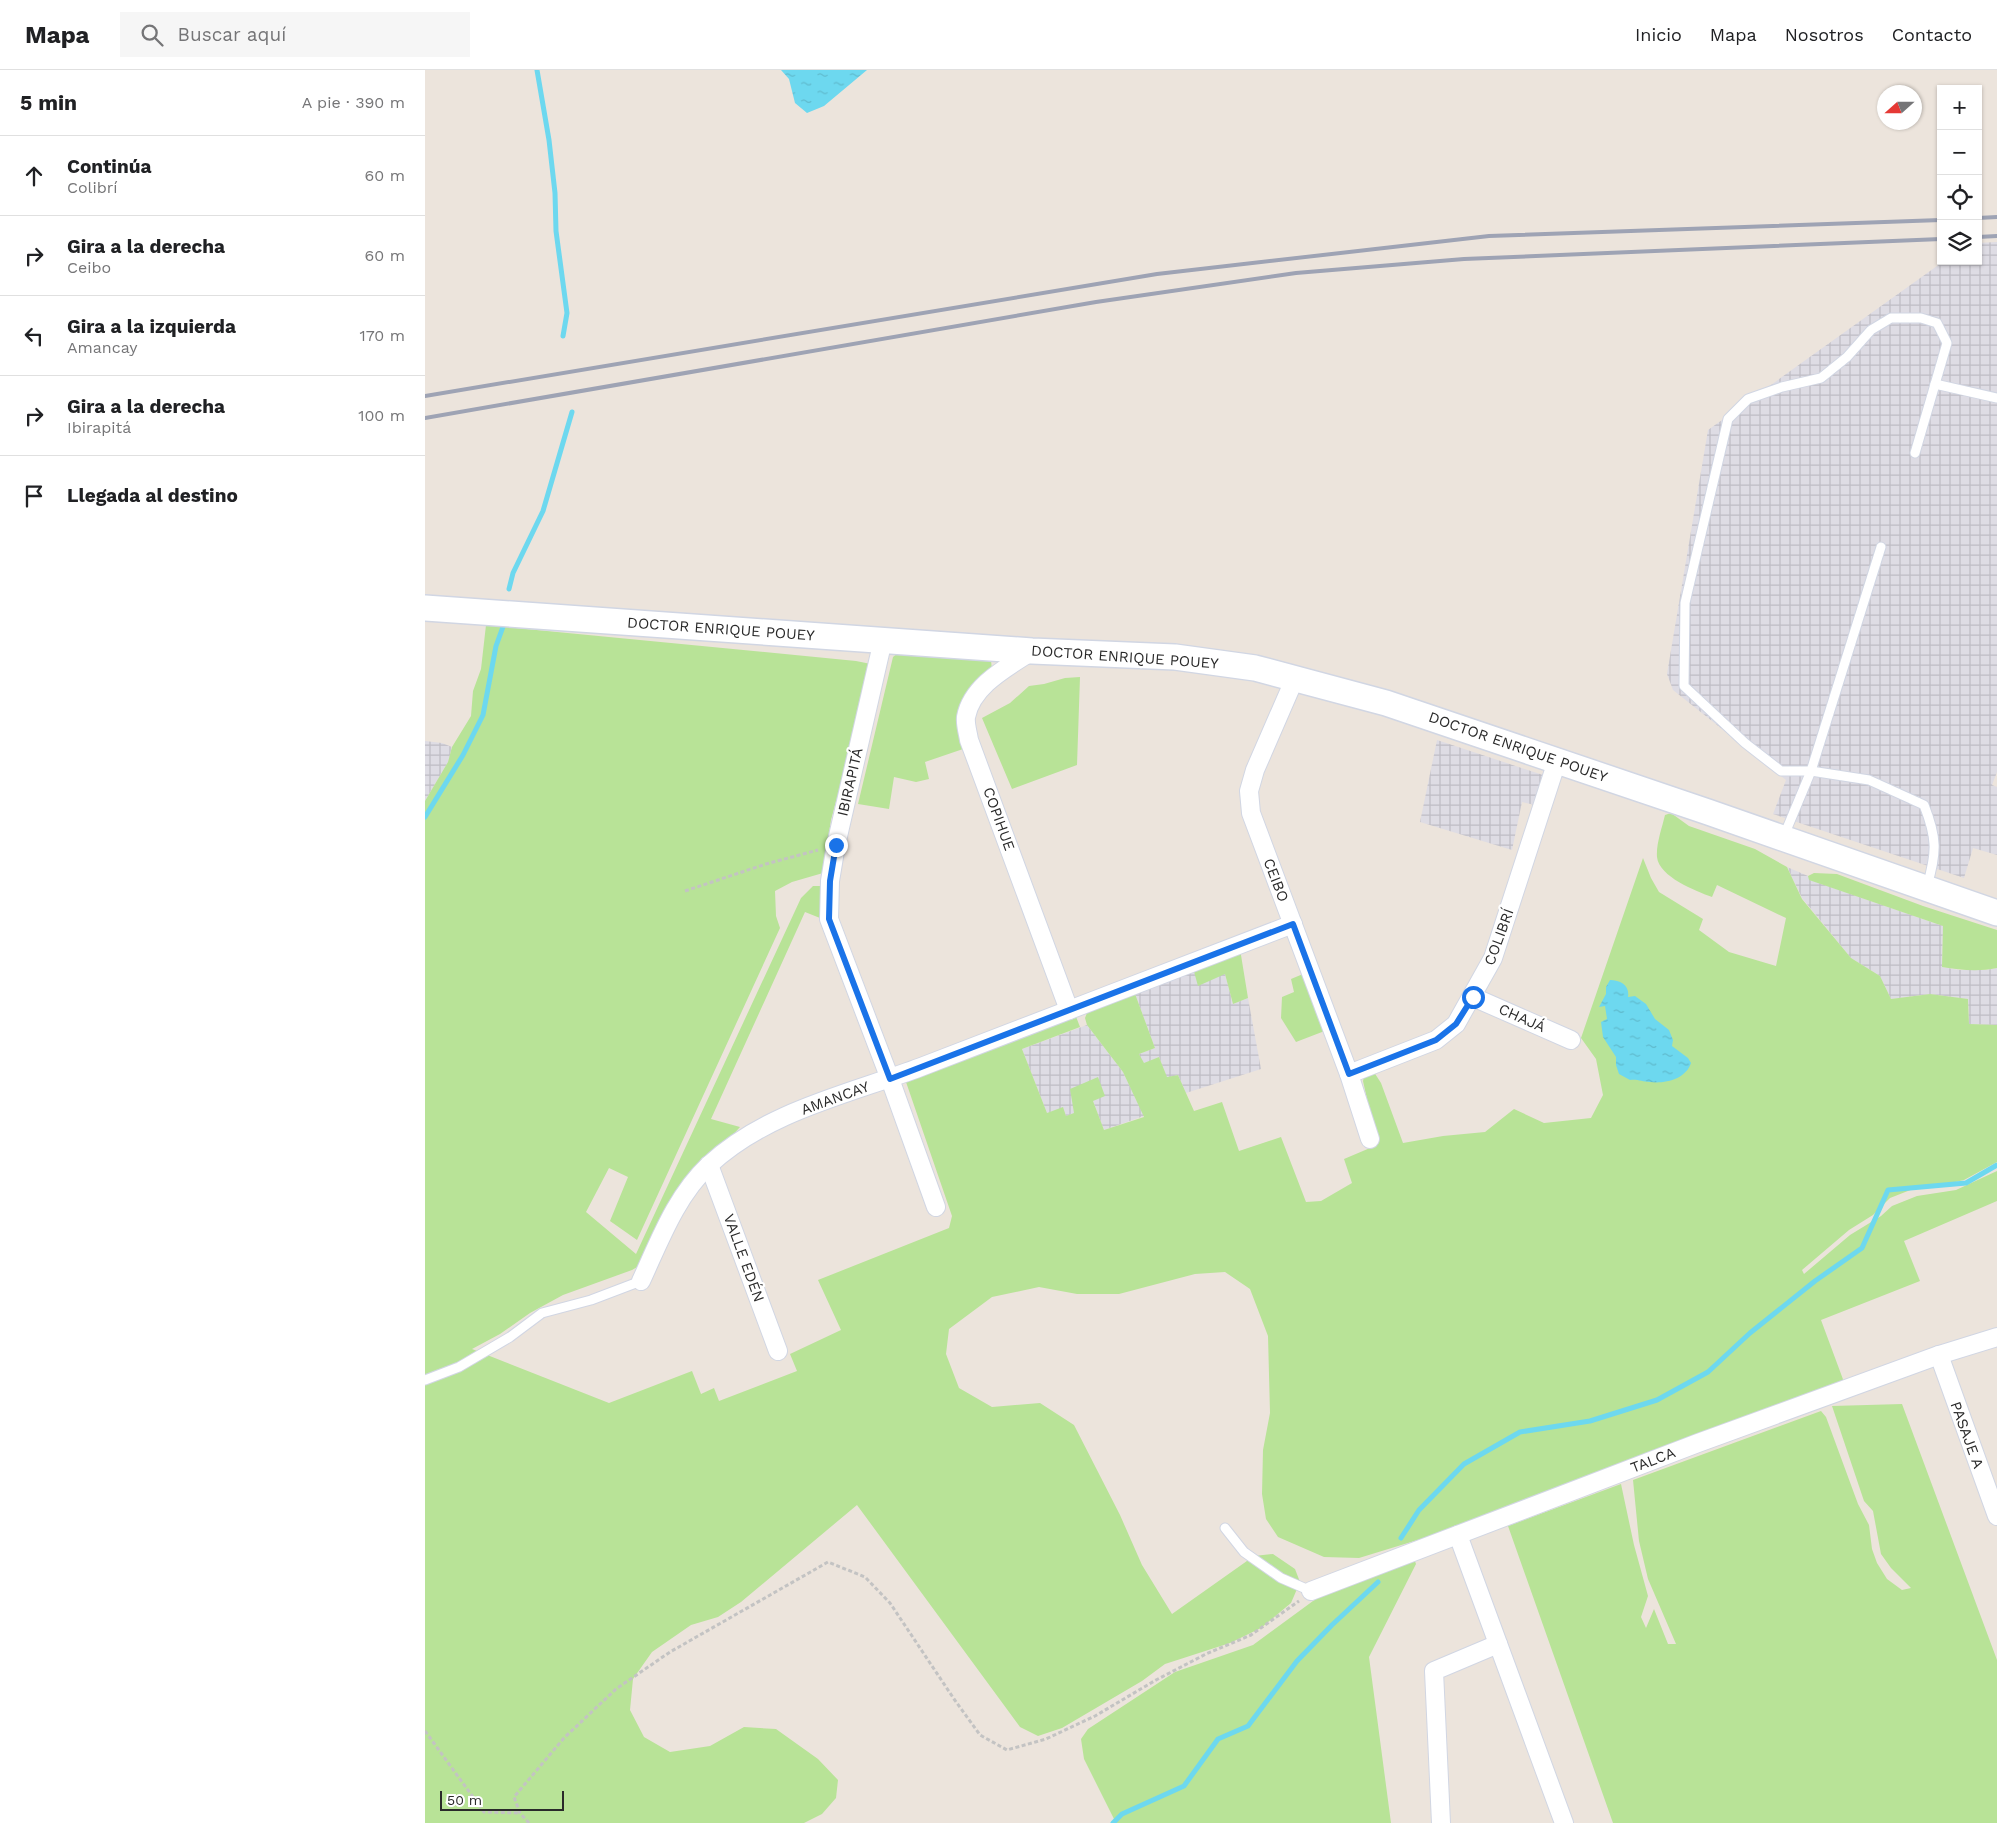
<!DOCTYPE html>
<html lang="es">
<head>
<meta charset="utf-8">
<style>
  :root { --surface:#fff; --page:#f6f6f6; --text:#202124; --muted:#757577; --line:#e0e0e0 }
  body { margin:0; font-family:"Work Sans",sans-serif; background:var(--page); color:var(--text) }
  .controls { position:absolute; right:15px; top:15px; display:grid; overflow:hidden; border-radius:0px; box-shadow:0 1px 4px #0004 }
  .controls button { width:45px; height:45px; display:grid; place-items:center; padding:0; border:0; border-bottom:1px solid var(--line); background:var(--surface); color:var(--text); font:25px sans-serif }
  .compass { position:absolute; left:1452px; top:15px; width:45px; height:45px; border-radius:50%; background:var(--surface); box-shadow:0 1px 4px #0004; rotate:249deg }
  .scale { position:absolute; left:15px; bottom:12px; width:124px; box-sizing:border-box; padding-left:5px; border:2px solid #2a2a2a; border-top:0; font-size:14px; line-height:18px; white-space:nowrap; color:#2a2a2a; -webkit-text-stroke:4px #fff; paint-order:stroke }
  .stop { position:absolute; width:15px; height:15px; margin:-11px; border:4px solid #1a73e8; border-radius:50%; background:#fff }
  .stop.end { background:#1a73e8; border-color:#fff; box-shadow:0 1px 5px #0008 }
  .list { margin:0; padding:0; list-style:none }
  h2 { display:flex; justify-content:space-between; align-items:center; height:65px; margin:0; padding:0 20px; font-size:21px }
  h2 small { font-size:16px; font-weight:400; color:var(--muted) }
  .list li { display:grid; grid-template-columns:32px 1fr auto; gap:15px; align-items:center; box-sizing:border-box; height:80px; padding:0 20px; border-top:1px solid var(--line) }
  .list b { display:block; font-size:19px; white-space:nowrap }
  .list p { margin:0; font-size:16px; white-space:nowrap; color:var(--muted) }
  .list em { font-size:16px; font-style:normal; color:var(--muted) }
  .icon { flex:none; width:28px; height:28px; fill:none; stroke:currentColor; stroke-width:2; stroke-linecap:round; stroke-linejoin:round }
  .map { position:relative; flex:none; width:1572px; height:1753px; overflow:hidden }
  header { display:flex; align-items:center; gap:30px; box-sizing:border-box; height:70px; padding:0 25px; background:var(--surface); border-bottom:1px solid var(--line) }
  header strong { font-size:24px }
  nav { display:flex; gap:28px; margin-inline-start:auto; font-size:18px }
  .search { width:350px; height:45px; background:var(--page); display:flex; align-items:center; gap:12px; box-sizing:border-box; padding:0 18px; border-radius:0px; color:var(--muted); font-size:19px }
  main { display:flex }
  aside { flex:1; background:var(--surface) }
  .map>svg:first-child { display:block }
  .industrial { fill:url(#industrial-grid) }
  .grass { fill:#b8e397 }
  .water { fill:url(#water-ripples) }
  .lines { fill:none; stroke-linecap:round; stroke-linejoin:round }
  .stream { stroke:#6dd8ef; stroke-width:5 }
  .lane-casing { stroke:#d1d6e3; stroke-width:11 }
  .street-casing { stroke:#d1d6e3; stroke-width:20 }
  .secondary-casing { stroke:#d1d6e3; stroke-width:28 }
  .path { stroke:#c3c3c3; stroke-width:3; stroke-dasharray:4 2.5; stroke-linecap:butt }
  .lane { stroke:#fff; stroke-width:9 }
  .street { stroke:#fff; stroke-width:18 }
  .secondary { stroke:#fff; stroke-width:25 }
  .rail { stroke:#9ea3b4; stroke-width:4 }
  .route { stroke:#1a73e8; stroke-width:6 }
  .labels { text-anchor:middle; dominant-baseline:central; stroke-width:4.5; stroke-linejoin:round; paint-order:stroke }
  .street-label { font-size:15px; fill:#2a2a2a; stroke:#fff }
</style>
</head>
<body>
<header>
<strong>Mapa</strong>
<div class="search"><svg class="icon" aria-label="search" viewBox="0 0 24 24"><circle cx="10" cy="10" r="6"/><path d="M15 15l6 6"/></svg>Buscar aquí</div>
<nav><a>Inicio</a><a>Mapa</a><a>Nosotros</a><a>Contacto</a></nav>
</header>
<main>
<aside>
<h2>5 min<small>A pie · 390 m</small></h2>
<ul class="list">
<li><svg class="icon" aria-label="ahead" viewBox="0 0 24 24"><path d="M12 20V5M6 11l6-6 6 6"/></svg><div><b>Continúa</b><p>Colibrí</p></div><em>60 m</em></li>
<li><svg class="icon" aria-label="right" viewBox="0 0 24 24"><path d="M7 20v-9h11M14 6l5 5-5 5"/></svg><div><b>Gira a la derecha</b><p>Ceibo</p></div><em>60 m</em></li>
<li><svg class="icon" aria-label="left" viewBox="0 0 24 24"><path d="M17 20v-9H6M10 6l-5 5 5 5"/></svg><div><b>Gira a la izquierda</b><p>Amancay</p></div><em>170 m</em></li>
<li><svg class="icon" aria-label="right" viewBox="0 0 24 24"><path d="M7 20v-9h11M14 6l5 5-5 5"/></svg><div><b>Gira a la derecha</b><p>Ibirapitá</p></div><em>100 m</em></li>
<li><svg class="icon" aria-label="arrive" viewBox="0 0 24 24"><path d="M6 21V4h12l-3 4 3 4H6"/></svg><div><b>Llegada al destino</b></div></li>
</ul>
</aside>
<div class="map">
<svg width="1572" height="1753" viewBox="0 0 1572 1753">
  <defs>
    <pattern id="industrial-grid" width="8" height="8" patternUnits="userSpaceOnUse" patternTransform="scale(1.25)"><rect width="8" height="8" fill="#dedce4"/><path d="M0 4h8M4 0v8" fill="none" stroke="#bfbdc4"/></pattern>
    <pattern id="water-ripples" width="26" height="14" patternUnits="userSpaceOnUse" patternTransform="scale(1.25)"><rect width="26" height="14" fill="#6dd8ef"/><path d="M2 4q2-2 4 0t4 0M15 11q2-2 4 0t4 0" fill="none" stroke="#5fbacd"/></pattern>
  </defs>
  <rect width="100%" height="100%" fill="#ece4dc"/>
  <!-- industrial -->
  <g class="industrial">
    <path d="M1572,172v530l-5,13 5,2v68l-24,-7 -9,30 -191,-64 13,-34 -113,-90 -6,-16 41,-244 236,-169h34v-18z"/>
    <path d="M1012,670l112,37 -10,29 -17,-4 -10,48 -92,-28z"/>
    <path d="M0,671l17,2 10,4 -4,15 -23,39z"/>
    <path d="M1362,797l21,9 2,4 133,46 -1,41 17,3h27l11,-2v57l-28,-1 -1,-25 -38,-5 -39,5 -11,-23 -29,-18 -49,-60z"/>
    <path d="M768,898l32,6 8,30 15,-6 13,71 -75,24 -8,-18 -11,3 -8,-21 -15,7 -5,-10 16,-6 -21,-57z"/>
    <path d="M662,955l36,47 21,44 -40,14 -11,-29 5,-23 -23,35 -9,3 -3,-8 -16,5 -25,-64z"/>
  </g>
  <!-- grass -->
  <g class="grass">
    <path d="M61,555l370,36 15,3 -15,64 -25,92 -8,53 -31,9 -17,9 1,25 4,12 -143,312 -27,-19 18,-44 -19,-9 -23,44 50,42 165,-356 12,-12h16l6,38 -30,-12 -94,207 29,8 -66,73 -30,63 -12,7 -69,25 -33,18 -30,21 -28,15 137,54 83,-32 9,23 13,-6 5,13 78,-30 -7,-17 51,-24 -23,-50 131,-52 3,-12 -46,-134 5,-7 164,-61 5,13 -58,22 25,64 16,-6 3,9 8,-3 -4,-24 28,-12 7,19 -12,5 11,29 40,-13 -21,-45 -36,-47 -2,-7 4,-10 45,-17 21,57 -16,6 5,9 15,-6 8,20 11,-2 16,36 28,-9 17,49 42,-14 25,65 15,-1 31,-18 -8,-24 26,-11 5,-13 -12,-54 3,-12h6l9,14 22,60 40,-7 42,-4 29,-23 30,14 47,-5 12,-23 -7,-36 -15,-21 62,-180 8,20 8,14 44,27 -4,11 30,22 47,14 10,-48 -69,-33 -5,12c-16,-6 -53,-20 -55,-40 -1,-13 5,-29 8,-42l6,-2 18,13 66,23 32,18 15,32 49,59 29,18 11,23 39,-5 38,5 1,25 28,1v137l-33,18 -30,7 -21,2 -23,9 -17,17 -24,15 -47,40 2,4 46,-39 31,-19 11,-10 25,-10 39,-6 41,-19v30l-93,40 16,40 -99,39 23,62 -397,149 -88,27 -35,-1 -46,-20 -12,-18 -4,-25 1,-44 7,-37 -2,-77 -18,-47 -25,-17 -30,2 -76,20h-42l-38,-7 -47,10 -43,32 -3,25 13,34 33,19 48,-4 34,22 46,90 22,50 30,49 82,-58 19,-2 22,15 5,13 -9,21 -30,25 -31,15 -65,21 -23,17 -80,47 -24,8 -18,-9 -163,-222 -116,97 -23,15 -27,8 -39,27 -19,27 -3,31 14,27 26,15 40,-6 34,-19 32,2 42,30 20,21 -2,18 -14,16 -18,9h-379v-1022l23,-39 4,-15 19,-31 2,-25 8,-22z"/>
    <path d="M473,583l93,7 1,11 -10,6 -16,71 -41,14 4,17 -13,3 -22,-5 -5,32 -31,-5 35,-147z"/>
    <path d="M655,607l-3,88 -65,24 -30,-71 28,-15 19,-17 15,-2 21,-6z"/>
    <path d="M1389,803l23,1 8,3 78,29 74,24v38c-19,4 -37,2 -55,-1l1,-41 -134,-46 -1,-4z"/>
    <path d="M815,879l8,49 -15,6 -8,-30 -27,12 -5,-18z"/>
    <path d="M890,899l20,58 -39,15 -15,-24 1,-21 12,-5 -3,-13z"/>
    <path d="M1477,1334l95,256v163h-384l-105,-297 113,-42 13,61 14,51 -7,21 5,11 8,-19 14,35h8l-28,-65 -9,-38 -6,-61 188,-69 5,6 32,87 11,21 3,24 5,14 10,16 15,11 9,-2 -20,-20 -10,-14 -8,-43 -9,-10 -32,-95z"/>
    <path d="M988,1486l3,8 -47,93 22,166h-275l-32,-64 -3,-20 7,-10 87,-57 78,-27 60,-44 36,-22z"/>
  </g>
  <!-- water -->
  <g class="water">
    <path d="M356,0h86l-43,36 -17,7 -12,-10 -6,-24z"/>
    <path d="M1185,910c11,0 20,6 18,17l7,-1 11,8 9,15 14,11 4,10 -1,6 16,12 3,5c-5,16 -26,21 -41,19 -8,0 -12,-3 -20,-2l-11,-6 -3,-9v-8l-13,-20 -2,-15 6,-3 -2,-13 -6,1 7,-13v-7z"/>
  </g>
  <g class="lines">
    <!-- stream -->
    <g class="stream">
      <path d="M112,0l12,70 6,53 1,38 11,82 -4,23"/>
      <path d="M84,519l4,-16 30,-62 29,-99"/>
      <path d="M0,747l38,-62 20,-40 13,-69 8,-22"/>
      <path d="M976,1468l18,-28 45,-46 56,-32 70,-11 67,-21 51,-28 42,-39 65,-52 47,-33 26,-58 78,-7 31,-18"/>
      <path d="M688,1753l9,-9 62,-28 34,-47 30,-13 49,-65 35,-36 46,-43"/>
    </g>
    <!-- lane casing -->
    <g class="lane-casing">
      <g id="lane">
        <path d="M1510,314l62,14"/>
        <path d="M1490,383l32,-110 -10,-20 -16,-5h-30l-20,12 -24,27 -26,21 -39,9 -34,12 -20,20 -43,184 -1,83 61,57 36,28h30l58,9 55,25c13,33 13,47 3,81"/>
        <path d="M1358,768l28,-67 70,-224"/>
        <path d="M0,1310l34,-13 51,-30 32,-24 49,-13 50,-19"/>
        <path d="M800,1458l19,24 37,26 30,13"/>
      </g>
    </g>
    <!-- street casing -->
    <g class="street-casing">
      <g id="street">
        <path d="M458,570l-47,205 -6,36 -1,38 61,160 46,128"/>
        <path d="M607,581c-24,16 -60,34 -66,66 -1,7 2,16 3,23l100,270"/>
        <path d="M870,608l-40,92 -6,21 2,22 98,261 21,65"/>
        <path d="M1048,927l98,43"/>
        <path d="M924,1004l87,-34 20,-16 37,-66 64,-197"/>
        <path d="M284,1095l69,186"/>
        <path d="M216,1211c19,-41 35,-85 68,-116 58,-54 140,-71 212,-98 124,-48 248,-95 372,-143"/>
        <path d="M1514,1285l58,161"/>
        <path d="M1033,1465l106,288"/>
        <path d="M886,1521l387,-148 241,-88 58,-18"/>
        <path d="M1016,1753l-7,-152 64,-27"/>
      </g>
    </g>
    <!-- secondary casing -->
    <g class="secondary-casing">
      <path id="secondary" d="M0,538l607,43 143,6 80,11 131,35 322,109 289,101"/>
    </g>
    <!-- path -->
    <g class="path">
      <path d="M260,821l81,-27 52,-14"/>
      <path d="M0,1661l59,81 36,1"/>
      <path d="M104,1753l-9,-10 -6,-16 50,-59 52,-49 54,-37 158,-90 37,15 25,26 64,96 26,36 27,15 39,-11 49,-23 61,-36 50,-26 45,-19 48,-34"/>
    </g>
    <!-- lane -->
    <use href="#lane" class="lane"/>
    <!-- street -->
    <use href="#street" class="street"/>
    <!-- secondary -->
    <use href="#secondary" class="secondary"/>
    <!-- rail -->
    <g class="rail">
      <path d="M1553,148l19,-1"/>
      <path d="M1553,167l19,-1"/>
      <path d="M0,326l732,-122 332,-38 452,-16"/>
      <path d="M0,348l671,-116 200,-29 168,-14 477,-20"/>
    </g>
  </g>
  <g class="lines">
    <!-- route -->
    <path class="route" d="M411,775l-6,36 -1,38 61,160 403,-155 56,150 87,-34 20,-16 17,-27"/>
  </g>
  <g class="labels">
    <!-- street labels -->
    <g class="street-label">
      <text transform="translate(296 559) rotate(4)">DOCTOR ENRIQUE POUEY</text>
      <text transform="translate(700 587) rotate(4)">DOCTOR ENRIQUE POUEY</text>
      <text transform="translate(1093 677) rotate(19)">DOCTOR ENRIQUE POUEY</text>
      <text transform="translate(425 712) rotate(-77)">IBIRAPITÁ</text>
      <text transform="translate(574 749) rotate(70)">COPIHUE</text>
      <text transform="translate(851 810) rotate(69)">CEIBO</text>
      <text transform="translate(1074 867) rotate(-70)">COLIBRÍ</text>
      <text transform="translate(1097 948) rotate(24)">CHAJÁ</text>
      <text transform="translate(410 1028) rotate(-20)">AMANCAY</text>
      <text transform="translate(319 1188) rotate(70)">VALLE EDÉN</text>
      <text transform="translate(1542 1365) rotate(70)">PASAJE A</text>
      <text transform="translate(1228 1390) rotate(-21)">TALCA</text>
    </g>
  </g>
</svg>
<div class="controls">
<button>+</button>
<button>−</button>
<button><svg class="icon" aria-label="locate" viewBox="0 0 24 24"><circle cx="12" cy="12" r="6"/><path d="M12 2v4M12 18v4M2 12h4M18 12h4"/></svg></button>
<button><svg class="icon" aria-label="layers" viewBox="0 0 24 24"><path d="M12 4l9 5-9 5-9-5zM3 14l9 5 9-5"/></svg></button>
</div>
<svg class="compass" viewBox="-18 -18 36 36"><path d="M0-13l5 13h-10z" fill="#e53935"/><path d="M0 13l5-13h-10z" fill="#757577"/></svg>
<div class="scale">50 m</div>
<div class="stop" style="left:1048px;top:927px"></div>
<div class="stop end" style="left:411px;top:775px"></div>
</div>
</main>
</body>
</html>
